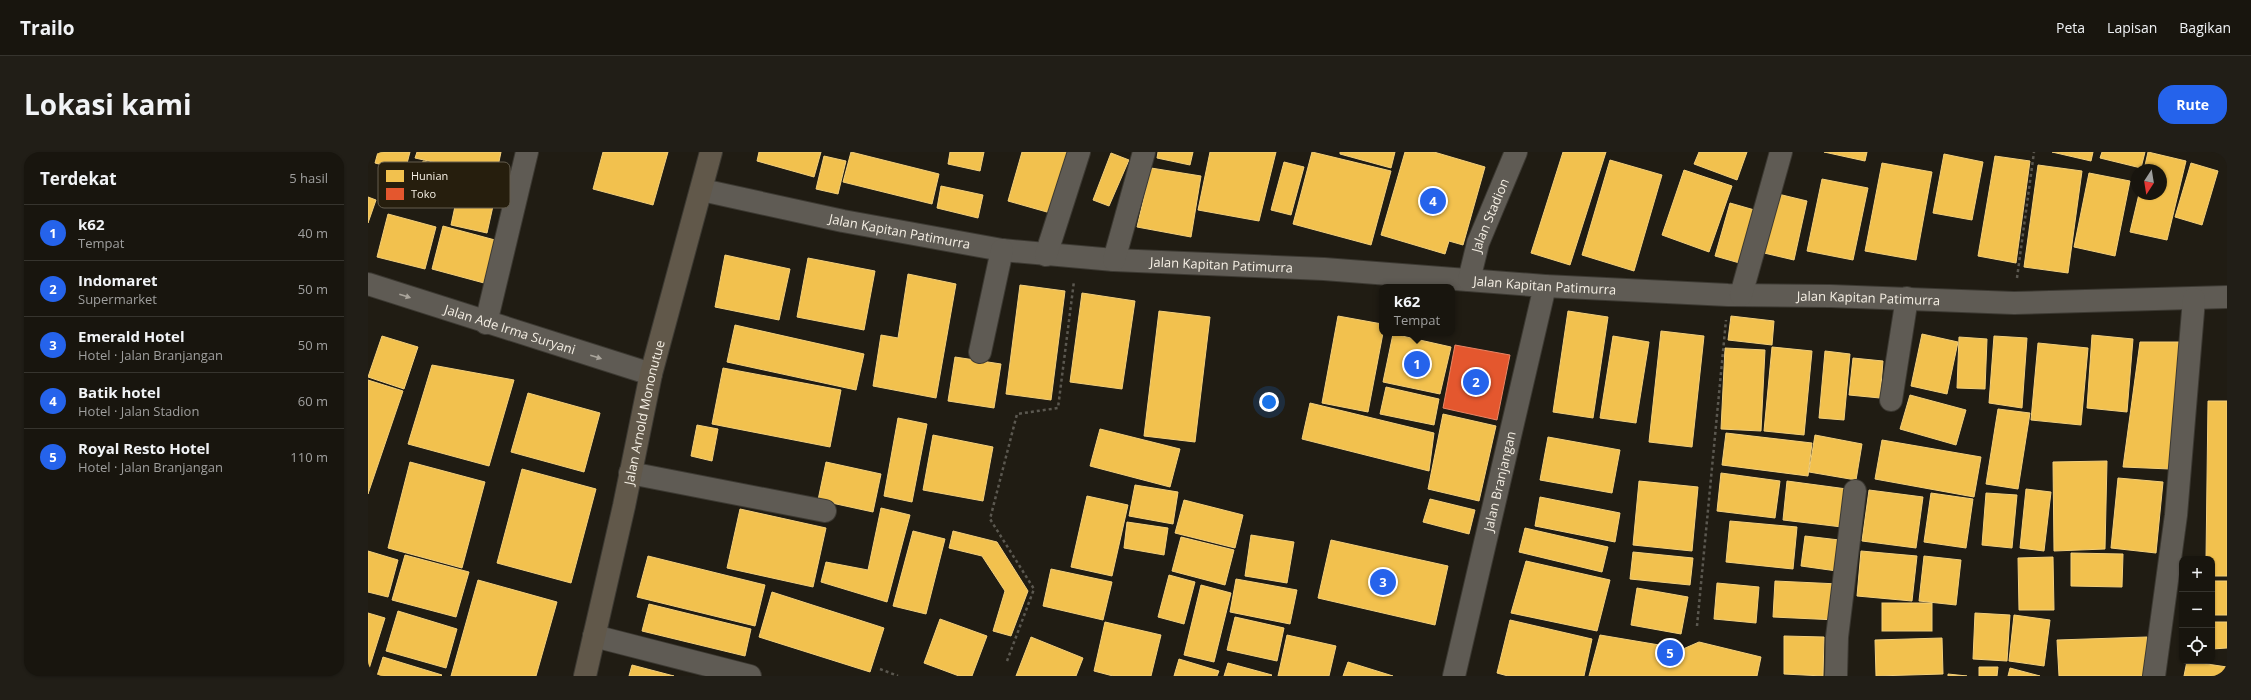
<!DOCTYPE html>
<html lang="id">
<head>
<meta charset="utf-8">
<style>
  :root { --surface:#18150e; --page:#211e17; --text:#f1f3f6; --muted:#9f9f9e; --line:#36342e; --accent:#2563eb }
  body { margin:0; font-family:"Open Sans",sans-serif; background:var(--page); color:var(--text) }
  .controls { position:absolute; right:12px; bottom:12px; display:grid; overflow:hidden; border-radius:8px; box-shadow:0 1px 3px #0004 }
  .controls button { width:36px; height:36px; display:grid; place-items:center; padding:0; border:0; border-bottom:1px solid var(--line); background:var(--surface); color:var(--text); font:20px sans-serif }
  .compass { position:absolute; left:1763px; top:12px; width:36px; height:36px; border-radius:50%; background:var(--surface); box-shadow:0 1px 3px #0004; rotate:192deg }
  .you { position:absolute; left:901px; top:250px; width:14px; height:14px; margin:-10px; border:3px solid #fff; border-radius:50%; background:#1a73e8; box-shadow:0 0 0 6px #1a73e833 }
  .badge { display:grid; place-items:center; width:26px; height:26px; border-radius:50%; background:var(--accent); color:#fff; font-size:13px; font-weight:700 }
  .pin { position:absolute; translate:-50% -50%; border:2px solid #fff; box-shadow:0 1px 4px #0006 }
  .popup { position:absolute; left:1011px; top:132px; width:76px; height:52px; box-sizing:border-box; display:grid; place-content:center; border-radius:8px; background:var(--surface); filter:drop-shadow(0 1px 3px #0005); font-size:13px; white-space:nowrap; color:var(--muted) }
  .popup b { font-size:15px; color:var(--text) }
  .popup::after { content:''; position:absolute; left:50%; top:100%; margin-left:-8px; border:8px solid transparent; border-top-color:var(--surface) }
  .list { margin:0; padding:0; list-style:none }
  h2 { display:flex; justify-content:space-between; align-items:center; height:52px; margin:0; padding:0 16px; font-size:17px }
  h2 small { font-size:13px; font-weight:400; color:var(--muted) }
  .list li { display:grid; grid-template-columns:26px 1fr auto; gap:12px; align-items:center; box-sizing:border-box; height:56px; padding:0 16px; border-top:1px solid var(--line) }
  .list b { display:block; font-size:15px; white-space:nowrap }
  .list p { margin:0; font-size:13px; white-space:nowrap; color:var(--muted) }
  .list em { font-size:13px; font-style:normal; color:var(--muted) }
  .icon { flex:none; width:22px; height:22px; fill:none; stroke:currentColor; stroke-width:2; stroke-linecap:round; stroke-linejoin:round }
  .map { position:relative; flex:none; width:1859px; height:524px; overflow:hidden; border-radius:16px }
  header { display:flex; align-items:center; gap:24px; box-sizing:border-box; height:56px; padding:0 20px; background:var(--surface); border-bottom:1px solid var(--line) }
  header strong { font-size:19px }
  nav { display:flex; gap:22px; margin-inline-start:auto; font-size:14px }
  .intro { display:flex; align-items:center; justify-content:space-between; box-sizing:border-box; height:96px; padding:0 24px }
  h1 { margin:0; font-size:28px }
  .button { padding:10px 18px; border-radius:16px; background:var(--accent); color:#fff; font-size:14px; font-weight:700 }
  main { display:flex; gap:24px; padding:0 24px }
  aside { flex:1; background:var(--surface); border-radius:16px; box-shadow:0 1px 3px #0004 }
  .map>svg:first-child { display:block }
  .homes { fill:#f2c14e; stroke:#f3cf7b }
  .shops { fill:#e4572e; stroke:#e98565 }
  .lines { fill:none; stroke-linecap:round; stroke-linejoin:round }
  .minor-casing { stroke:#3c3932; stroke-width:24 }
  .highway-casing { stroke:#3c3932; stroke-width:24 }
  .path { stroke:#5b5850; stroke-width:2.5; stroke-dasharray:3 3; stroke-linecap:butt }
  .minor { stroke:#5f5b54; stroke-width:22 }
  .highway { stroke:#61584a; stroke-width:22 }
  .oneway { fill:#aaa59c }
  .labels { text-anchor:middle; dominant-baseline:central; stroke-width:4; stroke-linejoin:round; paint-order:stroke }
  .street-label { font-size:13px; fill:#f5efe4; stroke:#261e0d }
  .key { fill:#261e0d; stroke:#645d4e; stroke-width:1 }
  .key-label { font-size:11px; fill:#f5efe4 }
</style>
</head>
<body>
<header>
<strong>Trailo</strong>
<nav><a>Peta</a><a>Lapisan</a><a>Bagikan</a></nav>
</header>
<div class="intro"><h1>Lokasi kami</h1><a class="button">Rute</a></div>
<main>
<aside>
<h2>Terdekat<small>5 hasil</small></h2>
<ul class="list">
<li><span class="badge">1</span><div><b>k62</b><p>Tempat</p></div><em>40 m</em></li>
<li><span class="badge">2</span><div><b>Indomaret</b><p>Supermarket</p></div><em>50 m</em></li>
<li><span class="badge">3</span><div><b>Emerald Hotel</b><p>Hotel · Jalan Branjangan</p></div><em>50 m</em></li>
<li><span class="badge">4</span><div><b>Batik hotel</b><p>Hotel · Jalan Stadion</p></div><em>60 m</em></li>
<li><span class="badge">5</span><div><b>Royal Resto Hotel</b><p>Hotel · Jalan Branjangan</p></div><em>110 m</em></li>
</ul>
</aside>
<div class="map">
<svg width="1859" height="524" viewBox="0 0 1859 524">
  <rect width="100%" height="100%" fill="#201c13"/>
  <!-- homes -->
  <g class="homes">
    <path d="M10,0h32l-5,19 -30,-8z"/>
    <path d="M49,0h84l-5,24 -81,-18z"/>
    <path d="M235,0h65l-15,53 -60,-16z"/>
    <path d="M391,0h62l-7,25 -57,-16z"/>
    <path d="M483,0l88,22 -7,30 -89,-22z"/>
    <path d="M582,0h34l-4,19 -32,-7z"/>
    <path d="M654,0h50l-18,62 -46,-13z"/>
    <path d="M790,0h35l-3,13 -33,-7z"/>
    <path d="M842,0h66l-17,69 -61,-11z"/>
    <path d="M944,0l79,19 -20,74 -78,-21z"/>
    <path d="M972,0h55l-4,16 -51,-14z"/>
    <path d="M1037,0h29l51,15 -22,78 -14,-4 -4,13 -64,-19z"/>
    <path d="M1195,0h43l-36,113 -39,-12z"/>
    <path d="M1331,0h48l-10,28 -43,-16z"/>
    <path d="M1456,0h43l-2,9z"/>
    <path d="M1684,0h41l-2,9z"/>
    <path d="M1734,0h43l-4,16 -41,-10z"/>
    <path d="M1780,0l38,9 -19,79 -37,-8 9,-38h22v-24h-17z"/>
    <path d="M743,1l18,7 -20,46 -16,-6z"/>
    <path d="M1576,2l39,8 -11,58 -39,-7z"/>
    <path d="M456,4l22,5 -8,33 -22,-5z"/>
    <path d="M1627,4l35,5 -14,102 -38,-7z"/>
    <path d="M1242,8l52,15 -28,96 -52,-16z"/>
    <path d="M55,9l83,20 -6,22 -82,-20z"/>
    <path d="M916,10l20,5 -13,48 -20,-5z"/>
    <path d="M1514,11l50,9 -16,88 -51,-9z"/>
    <path d="M1823,11l27,8 -16,54 -27,-8z"/>
    <path d="M1670,13l44,6 -14,102 -44,-6z"/>
    <path d="M783,16l50,8 -10,61 -54,-10z"/>
    <path d="M1316,18l48,16 -23,66 -47,-17z"/>
    <path d="M20,20l24,6 -7,26 -24,-6z"/>
    <path d="M1721,21l41,8 -15,75 -41,-9z"/>
    <path d="M1454,27l46,9 -15,72 -46,-9z"/>
    <path d="M573,34l42,9 -5,23 -41,-10z"/>
    <path d="M1410,42l29,7 -13,59 -30,-7z"/>
    <path d="M0,45l8,3 -8,23z"/>
    <path d="M89,45l36,9 -6,27 -36,-8z"/>
    <path d="M1362,51l28,8 -15,53 -28,-8z"/>
    <path d="M20,62l48,13 -11,42 -48,-12z"/>
    <path d="M75,74l52,14 -11,43 -52,-14z"/>
    <path d="M357,103l65,14 -11,51 -64,-13z"/>
    <path d="M440,106l67,13 -11,59 -67,-13z"/>
    <path d="M540,122l48,10 -20,114 -63,-12 8,-51 17,3z"/>
    <path d="M652,133l45,6 -14,109 -45,-6z"/>
    <path d="M714,141l53,8 -13,88 -52,-7z"/>
    <path d="M791,159l51,6 -15,125 -51,-6z"/>
    <path d="M1200,159l40,6 -15,101 -40,-6z"/>
    <path d="M970,164l44,8 1,9 -15,79 -46,-9z"/>
    <path d="M1363,164l43,5 -2,24 -44,-5z"/>
    <path d="M367,173l129,29 -8,36 -129,-28z"/>
    <path d="M1293,179l43,5 -12,111 -43,-5z"/>
    <path d="M1025,182l58,13 -11,47 -57,-12z"/>
    <path d="M1554,182l36,8 -11,52 -36,-8z"/>
    <path d="M1724,183l41,4 -6,73 -40,-4z"/>
    <path d="M14,184l36,11 -14,42 -36,-12z"/>
    <path d="M1245,184l36,6 -13,81 -36,-5z"/>
    <path d="M1626,184l33,2 -5,70 -33,-5z"/>
    <path d="M1591,185l28,2 -2,50 -28,-1z"/>
    <path d="M1772,190h39l-9,127 -47,-2z"/>
    <path d="M1670,191l50,5 -7,77 -50,-5z"/>
    <path d="M1404,195l40,4 -8,84 -40,-4z"/>
    <path d="M1357,196l40,2 -4,81 -40,-2z"/>
    <path d="M1457,199l25,3 -6,66 -25,-2z"/>
    <path d="M587,205l46,7 -7,44 -46,-7z"/>
    <path d="M1485,206l30,3 -3,37 -31,-3z"/>
    <path d="M64,213l82,15 -25,86 -81,-22z"/>
    <path d="M355,216l118,22 -11,57 -118,-23z"/>
    <path d="M0,228l35,11 -35,103z"/>
    <path d="M1018,235l53,12 -5,26 -54,-11z"/>
    <path d="M160,241l72,20 -16,59 -73,-20z"/>
    <path d="M1542,243l56,15 -10,35 -56,-16z"/>
    <path d="M1840,249h19v175h-15v-17h-6z"/>
    <path d="M942,251l124,30 -5,38 -127,-32z"/>
    <path d="M1630,257l32,4 -12,76 -32,-5z"/>
    <path d="M1075,262l53,12 -17,75 -51,-12z"/>
    <path d="M530,266l29,6 -15,78 -28,-6z"/>
    <path d="M329,273l21,4 -6,32 -21,-5z"/>
    <path d="M732,277l80,20 -10,38 -80,-21z"/>
    <path d="M1358,281l86,10 -4,33 -86,-11z"/>
    <path d="M565,283l60,12 -10,54 -60,-11z"/>
    <path d="M1447,283l47,9 -6,36 -47,-8z"/>
    <path d="M1180,285l72,13 -8,43 -72,-13z"/>
    <path d="M1514,288l99,17 -7,40 -99,-18z"/>
    <path d="M1739,309l-2,88 -51,2 -1,-89z"/>
    <path d="M42,310l75,20 -23,86 -74,-20z"/>
    <path d="M458,310l55,12 -8,38 -55,-12z"/>
    <path d="M154,317l74,20 -25,94 -74,-20z"/>
    <path d="M1353,321l59,8 -5,37 -58,-7z"/>
    <path d="M1750,326l45,4 -7,71 -45,-5z"/>
    <path d="M1271,329l59,6 -6,64 -59,-6z"/>
    <path d="M1419,329l60,8 -5,38 -59,-7z"/>
    <path d="M767,333l43,7 -5,32 -44,-8z"/>
    <path d="M1658,337l25,3 -7,59 -24,-3z"/>
    <path d="M1501,338l54,7 -7,51 -54,-7z"/>
    <path d="M1563,341l42,6 -7,49 -42,-6z"/>
    <path d="M1618,341l31,2 -5,53 -30,-3z"/>
    <path d="M719,344l41,9 -16,71 -41,-9z"/>
    <path d="M1172,345l80,16 -5,29 -80,-16z"/>
    <path d="M1062,347l45,11 -6,24 -46,-12z"/>
    <path d="M816,348l59,15 -8,33 -60,-15z"/>
    <path d="M513,356l29,7 -23,87 -66,-20 5,-20 42,8z"/>
    <path d="M372,357l86,19 -13,59 -86,-19z"/>
    <path d="M1362,369l67,6 -4,42 -67,-7z"/>
    <path d="M759,370l41,6 -4,27 -40,-7z"/>
    <path d="M1157,376l83,19 -6,25 -83,-20z"/>
    <path d="M545,379l32,8 -19,75 -33,-8z"/>
    <path d="M585,379l44,11 31,49 -17,45 -18,-5 12,-40 -23,-35 -33,-8z"/>
    <path d="M883,383l43,7 -7,41 -42,-7z"/>
    <path d="M1437,384l43,5 -4,31 -43,-6z"/>
    <path d="M813,385l53,13 -9,35 -53,-14z"/>
    <path d="M963,388l117,26 -13,59 -117,-27z"/>
    <path d="M0,399l30,9 -10,37 -20,-5z"/>
    <path d="M1493,399l56,5 -5,45 -55,-5z"/>
    <path d="M1265,400l60,6 -3,27 -60,-6z"/>
    <path d="M1703,401l52,1 -1,33 -51,-1z"/>
    <path d="M37,403l64,17 -13,45 -64,-17z"/>
    <path d="M280,404l117,29 -10,41 -118,-29z"/>
    <path d="M1556,404l37,4 -5,45 -37,-4z"/>
    <path d="M1685,405l1,53h-35l-1,-52z"/>
    <path d="M1158,409l84,19 -13,51 -86,-18z"/>
    <path d="M683,417l61,13 -9,38 -60,-14z"/>
    <path d="M801,423l26,7 -11,42 -26,-7z"/>
    <path d="M868,427l61,11 -7,34 -60,-12z"/>
    <path d="M110,428l79,22 -21,74h-85z"/>
    <path d="M1407,429l64,3 -2,36 -64,-3z"/>
    <rect x="1844" y="429" width="15" height="34"/>
    <path d="M1349,431l42,4 -3,36 -42,-4z"/>
    <path d="M833,433l30,8 -17,69 -30,-7z"/>
    <path d="M1269,436l51,9 -7,37 -50,-9z"/>
    <path d="M404,440l112,36 -14,44 -111,-35z"/>
    <rect x="1514" y="451" width="50" height="28"/>
    <path d="M281,452l102,25 -6,27 -103,-25z"/>
    <path d="M30,459l59,18 -11,39 -60,-17z"/>
    <path d="M0,461l17,5 -17,54z"/>
    <path d="M1607,461l35,2 -3,46 -34,-2z"/>
    <path d="M1646,463l36,5 -6,46 -35,-5z"/>
    <path d="M867,465l49,11 -7,33 -50,-11z"/>
    <path d="M572,467l47,17 -15,40h-13l-35,-13z"/>
    <path d="M1142,468l82,19 -8,37h-76l-11,-3z"/>
    <path d="M737,470l56,13 -10,41h-38l-19,-5z"/>
    <path d="M1844,470h15v26l-15,1z"/>
    <path d="M919,483l49,11 -7,30h-51z"/>
    <path d="M1232,483l83,14 16,-7 62,15 -4,19h-168z"/>
    <path d="M1416,484l40,1 -1,39 -39,-2z"/>
    <path d="M663,485l52,21 -7,18h-60z"/>
    <path d="M1779,485l-2,39h-86l-2,-36z"/>
    <path d="M1574,486l1,36 -67,2 -1,-36z"/>
    <path d="M15,505l59,18 -1,1h-64z"/>
    <path d="M811,507l40,12 -2,5h-43z"/>
    <path d="M1819,509l40,6v9h-43z"/>
    <path d="M980,510l45,14h-50z"/>
    <path d="M860,511l44,12 -1,1h-47z"/>
    <path d="M264,513l42,11h-45z"/>
    <path d="M1611,515h19l-1,9h-18z"/>
    <path d="M1642,516l30,8h-32z"/>
    <path d="M1580,522l19,2h-19z"/>
  </g>
  <!-- shops -->
  <path class="shops" d="M1087,193l55,10 -13,65 -54,-12z"/>
  <g class="lines">
    <!-- minor casing -->
    <g class="minor-casing">
      <g id="minor">
        <path id="s1" d="M334,38l141,31 159,29 112,10 210,9 221,17 183,9 102,1 184,7 213,-6"/>
        <path d="M678,103l33,-103"/>
        <path d="M746,108l30,-108"/>
        <path id="s2" d="M1101,128l9,-37 38,-91"/>
        <path id="s3" d="M0,132l283,90"/>
        <path d="M1373,143l40,-143"/>
        <path d="M118,171l41,-171"/>
        <path d="M612,200l22,-102"/>
        <path d="M1523,248l16,-102"/>
        <path d="M262,321l195,38"/>
        <path d="M226,484l156,40"/>
        <path id="s4" d="M1086,524l91,-390"/>
        <path d="M1468,524l1,-39 18,-146"/>
        <path d="M1786,524l22,-161 18,-216"/>
      </g>
    </g>
    <!-- highway casing -->
    <g class="highway-casing">
      <g id="highway">
        <path id="s5" d="M217,524l39,-170 27,-132 60,-222"/>
      </g>
    </g>
    <!-- path -->
    <g class="path">
      <path d="M1649,126l17,-126"/>
      <path d="M1329,474l29,-306"/>
      <path d="M639,509l27,-72 -44,-70 27,-105 41,-6 16,-127"/>
      <path d="M512,517l18,7"/>
    </g>
    <!-- minor -->
    <use href="#minor" class="minor"/>
    <!-- highway -->
    <use href="#highway" class="highway"/>
  </g>
  <!-- one-way arrows -->
  <defs><path id="oneway-solid" d="M-6-.8H1V-3.2L6.5 0L1 3.2V.8H-6Z"/></defs>
  <g class="oneway">
    <use href="#oneway-solid" transform="translate(37 144) rotate(18)"/>
    <use href="#oneway-solid" transform="translate(228 205) rotate(17)"/>
  </g>
  <g class="labels">
    <!-- street labels -->
    <g class="street-label">
      <text stroke="none"><textPath href="#s2" startOffset="68">Jalan Stadion</textPath></text>
      <text stroke="none"><textPath href="#s1" startOffset="202">Jalan Kapitan Patimurra</textPath></text>
      <text stroke="none"><textPath href="#s1" startOffset="526">Jalan Kapitan Patimurra</textPath></text>
      <text stroke="none"><textPath href="#s1" startOffset="850">Jalan Kapitan Patimurra</textPath></text>
      <text stroke="none"><textPath href="#s1" startOffset="1174">Jalan Kapitan Patimurra</textPath></text>
      <text stroke="none"><textPath href="#s3" startOffset="149">Jalan Ade Irma Suryani</textPath></text>
      <text stroke="none"><textPath href="#s5" startOffset="270">Jalan Arnold Mononutue</textPath></text>
      <text stroke="none"><textPath href="#s4" startOffset="200">Jalan Branjangan</textPath></text>
    </g>
  </g>
  <!-- legend -->
  <rect x="10" y="10" width="132" height="46" rx="6" class="key"/>
  <rect x="18" y="18" width="18" height="12" fill="#f2c14e"/>
  <rect x="18" y="36" width="18" height="12" fill="#e4572e"/>
  <g class="key-label">
    <text x="43" y="28">Hunian</text>
    <text x="43" y="46">Toko</text>
  </g>
</svg>
<div class="controls">
<button>+</button>
<button>−</button>
<button><svg class="icon" aria-label="locate" viewBox="0 0 24 24"><circle cx="12" cy="12" r="6"/><path d="M12 2v4M12 18v4M2 12h4M18 12h4"/></svg></button>
</div>
<svg class="compass" viewBox="-18 -18 36 36"><path d="M0-13l5 13h-10z" fill="#e53935"/><path d="M0 13l5-13h-10z" fill="#9f9f9e"/></svg>
<div class="you"></div>
<div class="pin badge" style="left:1049px;top:212px">1</div>
<div class="popup"><b>k62</b>Tempat</div>
<div class="pin badge" style="left:1108px;top:230px">2</div>
<div class="pin badge" style="left:1015px;top:430px">3</div>
<div class="pin badge" style="left:1065px;top:49px">4</div>
<div class="pin badge" style="left:1302px;top:501px">5</div>
</div>
</main>
</body>
</html>
